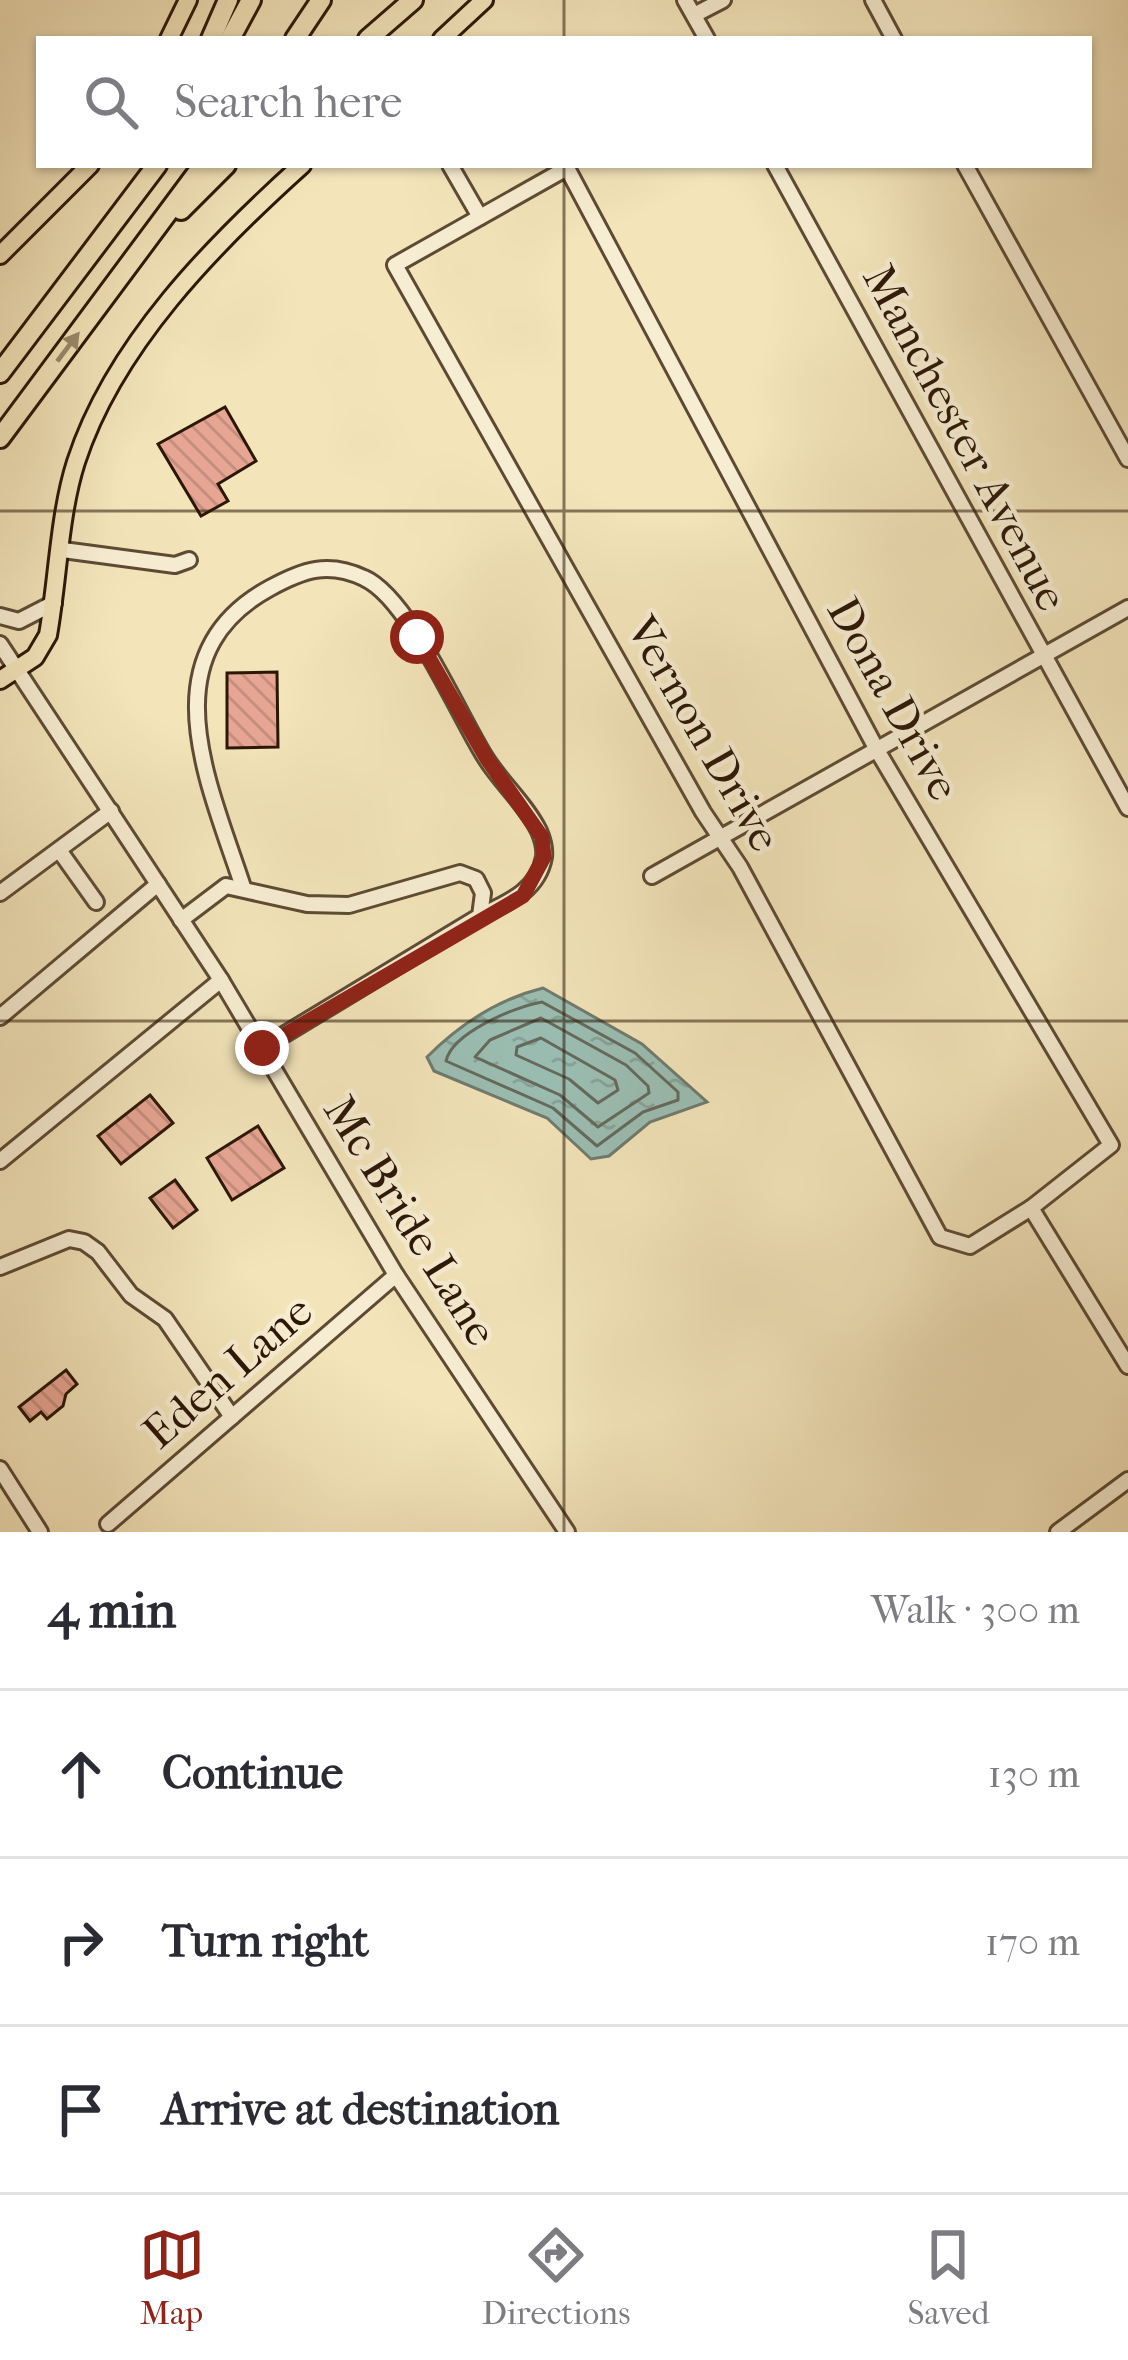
<!DOCTYPE html>
<html lang="en">
<head>
<meta charset="utf-8">
<style>
  :root { --surface:#fff; --page:#f7f7f7; --text:#2b2b33; --muted:#7c7c81; --line:#e1e1e2; --accent:#8f2418 }
  body { margin:0; font-family:"IM FELL French Canon",serif; background:var(--page); color:var(--text) }
  .stop { position:absolute; width:36px; height:36px; margin:-27px; border:9px solid #8f2418; border-radius:50%; background:#fff }
  .stop.end { background:#8f2418; border-color:#fff; box-shadow:0 3px 12px #0008 }
  .list { margin:0; padding:0; list-style:none }
  h2 { display:flex; justify-content:space-between; align-items:center; height:156px; margin:0; padding:0 48px; font-size:51px }
  h2 small { font-size:39px; font-weight:400; color:var(--muted) }
  .list li { display:grid; grid-template-columns:78px 1fr auto; gap:36px; align-items:center; box-sizing:border-box; height:168px; padding:0 48px; border-top:3px solid var(--line) }
  .list b { display:block; font-size:45px; white-space:nowrap }
  .list em { font-size:39px; font-style:normal; color:var(--muted) }
  .icon { flex:none; width:66px; height:66px; fill:none; stroke:currentColor; stroke-width:2; stroke-linecap:round; stroke-linejoin:round }
  .map { position:relative; flex:none; width:1128px; height:1532px; overflow:hidden }
  .search { position:absolute; background:var(--surface); box-shadow:0 3px 9px #0004; left:36px; right:36px; top:36px; height:132px; display:flex; align-items:center; gap:30px; box-sizing:border-box; padding:0 42px; border-radius:0px; color:var(--muted); font-size:45px }
  .sheet { height:660px; background:var(--surface) }
  nav { display:flex; justify-content:space-around; align-items:center; box-sizing:border-box; height:168px; border-top:3px solid var(--line); background:var(--surface); font-size:33px; color:var(--muted) }
  nav a { display:grid; justify-items:center; gap:6px }
  nav .on { color:var(--accent) }
  .map>svg:first-child { display:block }
  .water { fill:url(#water-ripples); stroke:#6f7b6e; stroke-width:3 }
  .lines { fill:none; stroke-linecap:round; stroke-linejoin:round }
  .shore { stroke:#646a5d; stroke-width:3 }
  .building { fill:url(#building-back-hatch); stroke:#2c1707; stroke-width:3 }
  .minor-casing { stroke:#5e4a34; stroke-width:20 }
  .major-casing { stroke:#2c1707; stroke-width:22 }
  .highway-casing { stroke:#2c1707; stroke-width:24 }
  .minor { stroke:#f7edd2; stroke-width:14 }
  .major { stroke:#f3e4ba; stroke-width:16 }
  .highway { stroke:#f3e4ba; stroke-width:18 }
  .oneway { fill:#998869 }
  .route { stroke:#8f2418; stroke-width:15 }
  .grid { fill:none; stroke:#2c1707; stroke-width:3; stroke-opacity:0.55 }
  .labels { text-anchor:middle; dominant-baseline:central; stroke-width:9; stroke-linejoin:round; paint-order:stroke }
  .street-label { font-size:45px; fill:#2c1707; stroke:#f7edd2 }
</style>
</head>
<body>
<div class="map">
<svg width="1128" height="1532" viewBox="0 0 1128 1532">
  <defs>
    <pattern id="water-ripples" width="26" height="14" patternUnits="userSpaceOnUse" patternTransform="scale(3)"><rect width="26" height="14" fill="#9bbeb3"/><path d="M2 4q2-2 4 0t4 0M15 11q2-2 4 0t4 0" fill="none" stroke="#86a398"/></pattern>
    <pattern id="building-back-hatch" width="6" height="6" patternUnits="userSpaceOnUse" patternTransform="scale(3)"><rect width="6" height="6" fill="#e7a694"/><path d="M-1 5l2 2M0 0l6 6M5-1l2 2" fill="none" stroke="#c68e7e"/></pattern>
  </defs>
  <rect width="100%" height="100%" fill="#f3e4ba"/>
  <filter id="stains"><feTurbulence type="fractalNoise" baseFrequency=".00167" numOctaves="4"/><feColorMatrix values="0 0 0 0 .2 0 0 0 0 .09 0 0 0 0 .02 0 0 0 .5 -.17"/></filter>
  <radialGradient id="worn" r=".72"><stop offset=".6" stop-color="#630" stop-opacity="0"/><stop offset="1" stop-color="#630" stop-opacity=".3"/></radialGradient>
  <!-- water -->
  <path class="water" d="M543,988l99,56 65,58 -57,20 -41,34 -18,3 -44,-41 -113,-47 -7,-14c32,-32 72,-58 116,-69z"/>
  <g class="lines">
    <!-- shore -->
    <g class="shore">
      <path d="M542,1002l93,51 43,39v8l-35,12 -46,34 -44,-38 -107,-47c6,-28 68,-54 96,-59z"/>
      <path d="M541,1018l85,47 22,21 1,7 -51,34 -38,-32 -85,-38 15,-17z"/>
      <path d="M541,1038l74,42 3,10 -20,13 -29,-24 -53,-24 1,-8z"/>
    </g>
  </g>
  <!-- building -->
  <g class="building">
    <path d="M225,407l31,54 -38,23 10,17 -27,15 -43,-72z"/>
    <path d="M277,672l1,75 -51,1v-75z"/>
    <path d="M150,1095l23,28 -52,41 -23,-28z"/>
    <path d="M258,1126l26,42 -52,32 -25,-42z"/>
    <path d="M175,1180l22,30 -24,18 -23,-30z"/>
    <path d="M66,1370l11,14 -11,10 -3,12 -16,13 -6,-7 -11,9 -11,-14z"/>
  </g>
  <g class="lines">
    <!-- minor casing -->
    <g class="minor-casing">
      <g id="minor">
        <path d="M685,0l22,39"/>
        <path d="M873,0l21,39"/>
        <path d="M694,15l29,-15"/>
        <path d="M450,165l30,52"/>
        <path d="M775,165l353,643"/>
        <path d="M965,165l163,294"/>
        <path d="M567,168l310,582 234,395 -80,63 -61,38 -30,-9 -200,-370 -37,-55 -308,-547z"/>
        <path d="M63,550l112,15 14,-5"/>
        <path d="M0,616l19,5 35,-18"/>
        <path d="M0,644l221,336 175,295 171,257"/>
        <path d="M59,850l37,52"/>
        <path d="M652,876l476,-268"/>
        <path d="M243,887c-34,-104 -96,-232 27,-299 33,-18 58,-27 94,-10 45,20 94,136 121,179 16,26 40,46 54,74 3,7 6,18 5,26 -6,34 -37,46 -64,59"/>
        <path d="M0,893l111,-82"/>
        <path d="M181,920l45,-34 81,18 42,1 111,-32 16,6 7,14 -3,23 -218,132"/>
        <path d="M0,1017l158,-133"/>
        <path d="M0,1161l221,-181"/>
        <path d="M1031,1208l97,158"/>
        <path d="M0,1267l69,-28 15,3 14,10 33,43 34,24 67,98"/>
        <path d="M0,1469l40,63"/>
        <path d="M108,1524l288,-249"/>
        <path d="M1058,1532l70,-52"/>
      </g>
    </g>
    <!-- major casing -->
    <g class="major-casing">
      <g id="major">
        <path d="M169,39l19,-39"/>
        <path d="M442,39l42,-39"/>
        <path d="M0,255l90,-90"/>
        <path d="M0,680l35,-23 13,-22c10,-56 11,-120 28,-173 38,-117 137,-217 226,-297"/>
      </g>
    </g>
    <!-- highway casing -->
    <g class="highway-casing">
      <g id="highway">
        <path d="M211,39l17,-39"/>
        <path d="M230,39l21,-39"/>
        <path d="M295,39l26,-39"/>
        <path d="M368,39l45,-39"/>
        <path d="M181,210l45,-45"/>
        <path d="M0,373l157,-208"/>
        <path d="M0,438l203,-273"/>
      </g>
    </g>
    <!-- minor -->
    <use href="#minor" class="minor"/>
    <!-- major -->
    <use href="#major" class="major"/>
    <!-- highway -->
    <use href="#highway" class="highway"/>
  </g>
  <!-- one-way arrows -->
  <defs><path id="oneway-solid" d="M-6-.8H1V-3.2L6.5 0L1 3.2V.8H-6Z" transform="scale(3)"/></defs>
  <use class="oneway" href="#oneway-solid" transform="translate(68 347) rotate(-53)"/>
  <g class="lines">
    <!-- route -->
    <path class="route" d="M262,1048l261,-152 21,-39 -2,-20 -55,-78 -70,-122"/>
  </g>
  <!-- grid -->
  <path class="grid" d="M564,0v39M564,165v1367M0,511h1128M0,1021h1128"/>
  <g class="labels">
    <!-- street labels -->
    <g class="street-label">
      <text transform="translate(965 438) rotate(62)">Manchester Avenue</text>
      <text transform="translate(893 699) rotate(61)">Dona Drive</text>
      <text transform="translate(703 734) rotate(60)">Vernon Drive</text>
      <text transform="translate(410 1221) rotate(58)">Mc Bride Lane</text>
      <text transform="translate(228 1372) rotate(-41)">Eden Lane</text>
    </g>
  </g>
  <rect width="100%" height="100%" filter="url(#stains)"/>
  <rect width="100%" height="100%" fill="url(#worn)"/>
</svg>
<div class="stop" style="left:417px;top:637px"></div>
<div class="stop end" style="left:262px;top:1048px"></div>
<div class="search"><svg class="icon" aria-label="search" viewBox="0 0 24 24"><circle cx="10" cy="10" r="6"/><path d="M15 15l6 6"/></svg>Search here</div>
</div>
<section class="sheet">
<h2>4 min<small>Walk · 300 m</small></h2>
<ul class="list">
<li><svg class="icon" aria-label="ahead" viewBox="0 0 24 24"><path d="M12 20V5M6 11l6-6 6 6"/></svg><div><b>Continue</b></div><em>130 m</em></li>
<li><svg class="icon" aria-label="right" viewBox="0 0 24 24"><path d="M7 20v-9h11M14 6l5 5-5 5"/></svg><div><b>Turn right</b></div><em>170 m</em></li>
<li><svg class="icon" aria-label="arrive" viewBox="0 0 24 24"><path d="M6 21V4h12l-3 4 3 4H6"/></svg><div><b>Arrive at destination</b></div></li>
</ul>
</section>
<nav>
<a class="on"><svg class="icon" aria-label="map" viewBox="0 0 24 24"><path d="M3 6l6-2 6 2 6-2v14l-6 2-6-2-6 2zM9 4v14M15 6v14"/></svg>Map</a>
<a><svg class="icon" aria-label="directions" viewBox="0 0 24 24"><path d="M12 3l9 9-9 9-9-9zM9 14v-3h6M13 9l2 2-2 2"/></svg>Directions</a>
<a><svg class="icon" aria-label="saved" viewBox="0 0 24 24"><path d="M7 4h10v16l-5-4-5 4z"/></svg>Saved</a>
</nav>
</body>
</html>
